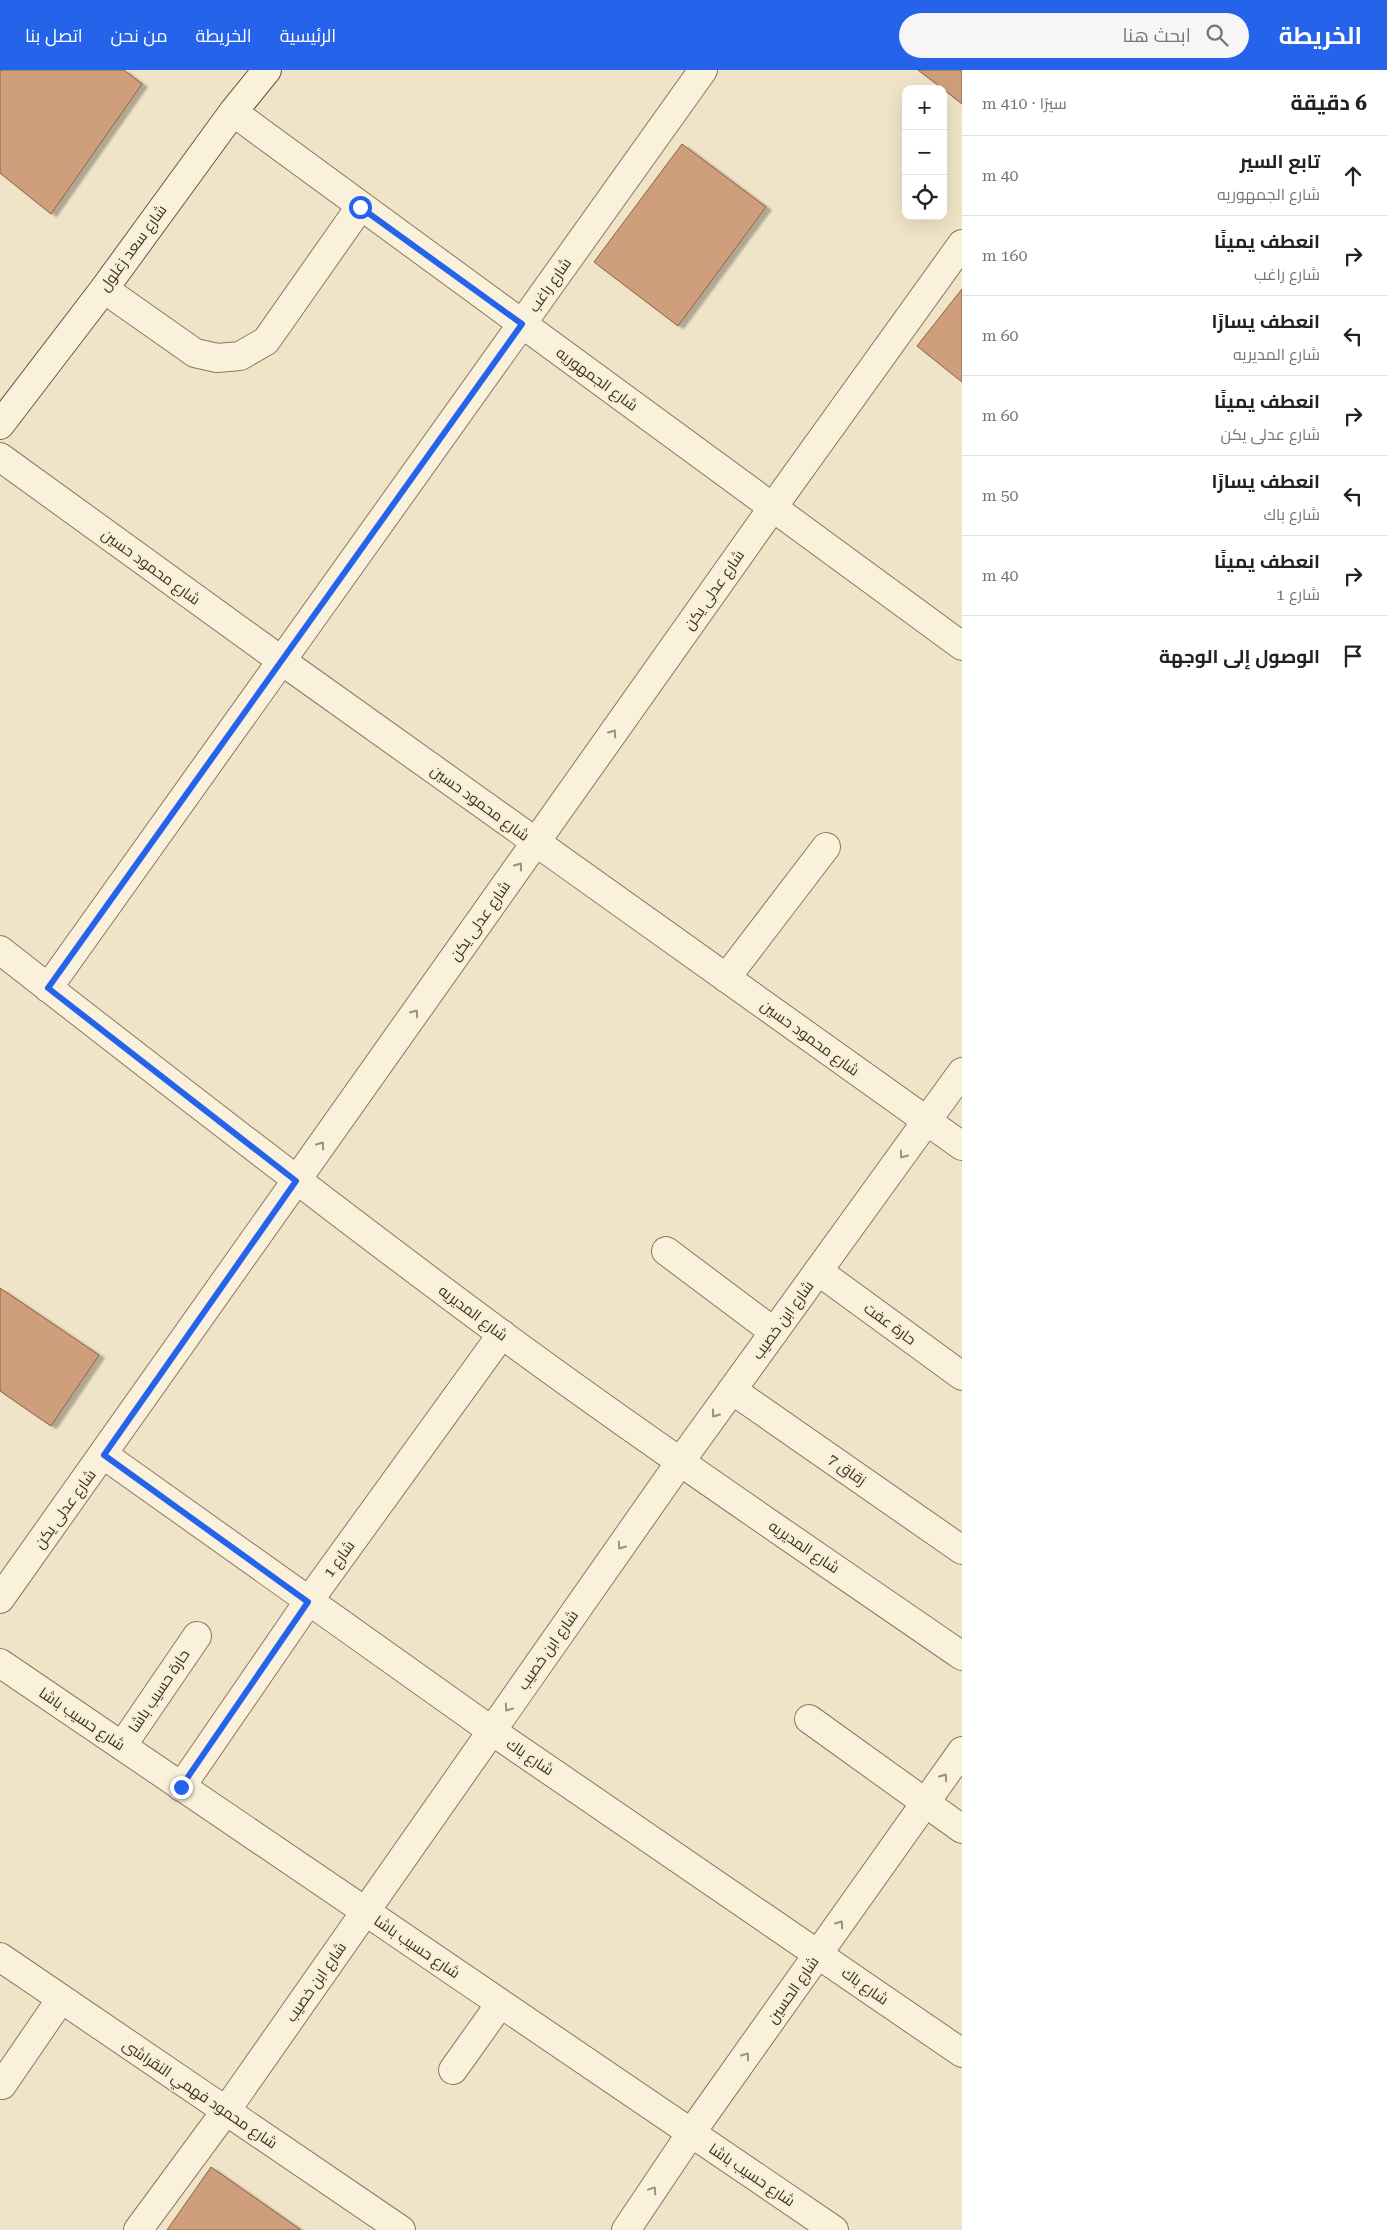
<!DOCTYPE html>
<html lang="ar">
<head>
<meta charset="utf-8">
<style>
  :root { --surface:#fff; --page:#f6f6f6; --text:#222; --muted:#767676; --line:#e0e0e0; --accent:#2563eb }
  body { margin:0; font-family:"Roboto Serif",Cairo,serif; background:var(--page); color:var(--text); direction:rtl }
  .controls { position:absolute; right:15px; top:15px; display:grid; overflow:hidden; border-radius:10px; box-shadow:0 5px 20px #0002 }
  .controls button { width:45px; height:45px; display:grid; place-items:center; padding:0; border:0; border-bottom:1px solid var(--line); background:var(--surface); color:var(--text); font:25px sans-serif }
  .stop { position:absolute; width:15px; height:15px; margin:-11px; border:4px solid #2563eb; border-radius:50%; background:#fff }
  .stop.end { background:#2563eb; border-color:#fff; box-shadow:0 1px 5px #0008 }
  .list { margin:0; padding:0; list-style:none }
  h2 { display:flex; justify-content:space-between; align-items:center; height:65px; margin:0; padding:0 20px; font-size:21px }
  h2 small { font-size:16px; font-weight:400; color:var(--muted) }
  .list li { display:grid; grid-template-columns:32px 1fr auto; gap:15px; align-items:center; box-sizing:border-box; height:80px; padding:0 20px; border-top:1px solid var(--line) }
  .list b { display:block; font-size:19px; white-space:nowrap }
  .list p { margin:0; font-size:16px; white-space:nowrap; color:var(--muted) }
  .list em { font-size:16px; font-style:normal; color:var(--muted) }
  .icon { flex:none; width:28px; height:28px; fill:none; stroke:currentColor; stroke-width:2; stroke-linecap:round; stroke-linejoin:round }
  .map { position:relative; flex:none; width:962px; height:2160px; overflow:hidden; direction:ltr }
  header { display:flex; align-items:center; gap:30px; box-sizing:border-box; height:70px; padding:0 25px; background:var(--accent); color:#fff }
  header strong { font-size:24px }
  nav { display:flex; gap:28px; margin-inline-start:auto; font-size:18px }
  .search { width:350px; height:45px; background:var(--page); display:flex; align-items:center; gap:12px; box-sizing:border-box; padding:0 18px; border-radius:28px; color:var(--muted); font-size:19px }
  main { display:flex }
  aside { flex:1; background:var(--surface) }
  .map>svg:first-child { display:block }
  .building { fill:#cf9f7d; stroke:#8d5f41; filter:url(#shadow) }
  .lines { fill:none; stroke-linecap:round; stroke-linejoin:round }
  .street-casing { stroke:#8d765c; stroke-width:30 }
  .secondary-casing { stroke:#6f573f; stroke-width:30 }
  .street { stroke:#faf1dc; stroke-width:28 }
  .secondary { stroke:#faf1dc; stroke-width:28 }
  .oneway { stroke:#9c907e }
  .route { stroke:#2563eb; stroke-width:6 }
  .labels { text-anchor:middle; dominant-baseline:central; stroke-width:4; stroke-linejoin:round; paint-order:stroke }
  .street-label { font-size:15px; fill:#3d2e20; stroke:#f7eed8 }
</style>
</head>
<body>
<header>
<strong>الخريطة</strong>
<div class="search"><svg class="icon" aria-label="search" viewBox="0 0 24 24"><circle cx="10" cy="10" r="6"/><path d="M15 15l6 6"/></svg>ابحث هنا</div>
<nav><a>الرئيسية</a><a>الخريطة</a><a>من نحن</a><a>اتصل بنا</a></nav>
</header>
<main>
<aside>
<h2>6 دقيقة<small>سيرًا · 410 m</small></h2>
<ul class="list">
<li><svg class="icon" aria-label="ahead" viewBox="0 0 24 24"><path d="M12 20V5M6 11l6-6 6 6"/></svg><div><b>تابع السير</b><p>شارع الجمهوريه</p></div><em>40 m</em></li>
<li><svg class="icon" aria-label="right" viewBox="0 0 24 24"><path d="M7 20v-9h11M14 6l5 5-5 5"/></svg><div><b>انعطف يمينًا</b><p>شارع راغب</p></div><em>160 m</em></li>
<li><svg class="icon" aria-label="left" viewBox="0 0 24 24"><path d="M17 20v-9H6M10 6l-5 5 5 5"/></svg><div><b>انعطف يسارًا</b><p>شارع المديريه</p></div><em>60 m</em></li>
<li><svg class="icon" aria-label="right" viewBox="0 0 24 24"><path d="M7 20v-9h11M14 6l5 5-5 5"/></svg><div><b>انعطف يمينًا</b><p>شارع عدلى يكن</p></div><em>60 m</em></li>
<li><svg class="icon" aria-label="left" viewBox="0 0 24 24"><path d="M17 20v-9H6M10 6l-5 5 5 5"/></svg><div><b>انعطف يسارًا</b><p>شارع باك</p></div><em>50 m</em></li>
<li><svg class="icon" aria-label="right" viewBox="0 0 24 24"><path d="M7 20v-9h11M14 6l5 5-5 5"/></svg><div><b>انعطف يمينًا</b><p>شارع 1</p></div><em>40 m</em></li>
<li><svg class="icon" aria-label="arrive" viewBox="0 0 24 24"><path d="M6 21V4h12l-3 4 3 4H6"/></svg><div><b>الوصول إلى الوجهة</b></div></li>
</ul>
</aside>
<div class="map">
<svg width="962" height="2160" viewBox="0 0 962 2160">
  <defs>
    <filter id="shadow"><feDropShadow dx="5.5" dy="3" stdDeviation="1" flood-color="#0004"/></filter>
  </defs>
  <rect width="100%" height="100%" fill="#f0e4c8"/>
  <!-- building -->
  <g class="building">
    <path d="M0,0h124l18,14 -91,130 -51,-41z"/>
    <path d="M918,0h44v34l-19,-15z"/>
    <path d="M682,74l84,63 -88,119 -84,-64z"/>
    <path d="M962,219v93l-45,-36z"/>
    <path d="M0,1218l99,67 -48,71 -51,-35z"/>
    <path d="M211,2097l90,63h-134z"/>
  </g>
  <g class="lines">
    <!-- street casing -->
    <g class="street-casing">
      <g id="street">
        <path d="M233,42l729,534"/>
        <path d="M104,219l91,64 22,5 23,-2 26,-15 94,-134"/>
        <path d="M0,387l282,204 680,485"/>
        <path d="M0,880c165,129 331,258 500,383 151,111 307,216 462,323"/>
        <path d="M726,908l100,-131"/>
        <path d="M48,918l655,-918"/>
        <path d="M666,1181l108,81"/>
        <path d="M818,1201l144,105"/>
        <path d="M732,1320l230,160"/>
        <path d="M104,1385l388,276 470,322"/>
        <path d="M0,1529l773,-1092 189,-263"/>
        <path d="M0,1593l834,567"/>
        <path d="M809,1649l153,110"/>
        <path d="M122,1676l75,-110"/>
        <path d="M181,1717l127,-185 194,-268"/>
        <path d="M0,1887l401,273"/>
        <path d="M453,2000l47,-66"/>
        <path d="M2,2015l59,-86"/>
        <path d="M138,2160l87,-118 455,-650 282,-390"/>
        <path d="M626,2160l65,-97 271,-382"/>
      </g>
    </g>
    <!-- secondary casing -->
    <g class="secondary-casing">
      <path id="secondary" d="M0,355l104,-136 129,-177 34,-42"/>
    </g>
    <!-- street -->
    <use href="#street" class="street"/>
    <!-- secondary -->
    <use href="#secondary" class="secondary"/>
  </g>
  <!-- one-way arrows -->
  <defs><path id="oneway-chevron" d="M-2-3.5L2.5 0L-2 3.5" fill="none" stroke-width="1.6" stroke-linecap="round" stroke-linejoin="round" transform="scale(1.25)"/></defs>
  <g class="oneway">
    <use href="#oneway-chevron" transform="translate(613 663) rotate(-55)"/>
    <use href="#oneway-chevron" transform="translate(519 796) rotate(-55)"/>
    <use href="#oneway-chevron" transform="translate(415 943) rotate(-55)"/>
    <use href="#oneway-chevron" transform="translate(321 1075) rotate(-55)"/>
    <use href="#oneway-chevron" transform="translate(903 1085) rotate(126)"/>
    <use href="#oneway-chevron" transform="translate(715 1344) rotate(126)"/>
    <use href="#oneway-chevron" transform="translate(621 1476) rotate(125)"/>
    <use href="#oneway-chevron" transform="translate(508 1638) rotate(125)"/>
    <use href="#oneway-chevron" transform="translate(944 1707) rotate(-55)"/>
    <use href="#oneway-chevron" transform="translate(840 1854) rotate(-55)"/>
    <use href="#oneway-chevron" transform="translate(746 1986) rotate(-55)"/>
    <use href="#oneway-chevron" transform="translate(653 2120) rotate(-56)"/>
  </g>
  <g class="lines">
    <!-- route -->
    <path class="route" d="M181,1717l127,-185 -204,-147 192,-274 -248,-193 474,-664 -162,-117"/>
  </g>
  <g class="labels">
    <!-- street labels -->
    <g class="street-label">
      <text transform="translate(133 178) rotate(-54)">شارع سعد زغلول</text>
      <text transform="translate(550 215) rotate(-55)">شارع راغب</text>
      <text transform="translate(597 309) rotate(36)">شارع الجمهوريه</text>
      <text transform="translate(151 497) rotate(36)">شارع محمود حسين</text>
      <text transform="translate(714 520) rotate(-55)">شارع عدلى يكن</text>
      <text transform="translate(480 733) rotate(36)">شارع محمود حسين</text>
      <text transform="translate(480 851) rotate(-55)">شارع عدلى يكن</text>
      <text transform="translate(810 968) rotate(36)">شارع محمود حسين</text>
      <text transform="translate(473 1243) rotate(37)">شارع المديريه</text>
      <text transform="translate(783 1250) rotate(-54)">شارع ابن خصيب</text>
      <text transform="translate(890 1254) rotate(36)">حارة عفت</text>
      <text transform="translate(847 1400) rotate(35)">زقاق 7</text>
      <text transform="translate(65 1439) rotate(-54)">شارع عدلى يكن</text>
      <text transform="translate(804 1477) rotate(34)">شارع المديريه</text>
      <text transform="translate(339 1489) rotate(-54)">شارع 1</text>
      <text transform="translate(548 1580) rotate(-55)">شارع ابن خصيب</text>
      <text transform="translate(159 1621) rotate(-56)">حارة حسيب باشا</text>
      <text transform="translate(82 1649) rotate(34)">شارع حسيب باشا</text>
      <text transform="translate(530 1687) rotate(34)">شارع باك</text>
      <text transform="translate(417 1877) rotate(34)">شارع حسيب باشا</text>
      <text transform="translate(316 1912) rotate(-55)">شارع ابن خصيب</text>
      <text transform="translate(865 1916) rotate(35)">شارع باك</text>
      <text transform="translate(793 1920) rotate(-55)">شارع الحسين</text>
      <text transform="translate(200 2024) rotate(34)">شارع محمود فهمي النقراشى</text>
      <text transform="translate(752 2105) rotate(34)">شارع حسيب باشا</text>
    </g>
  </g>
</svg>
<div class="controls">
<button>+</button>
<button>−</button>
<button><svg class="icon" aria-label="locate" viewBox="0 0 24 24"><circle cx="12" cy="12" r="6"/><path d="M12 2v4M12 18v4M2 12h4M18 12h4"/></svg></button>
</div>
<div class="stop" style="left:360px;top:137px"></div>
<div class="stop end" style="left:181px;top:1717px"></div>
</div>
</main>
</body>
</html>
